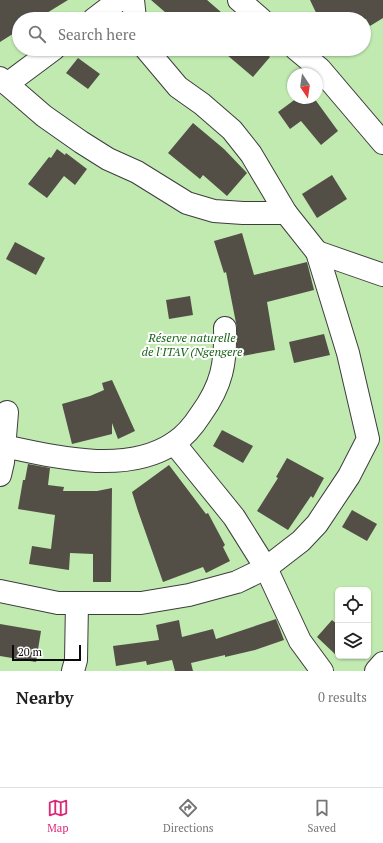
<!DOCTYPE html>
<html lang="en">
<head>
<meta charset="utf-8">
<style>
  :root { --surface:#fff; --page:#f2f2f2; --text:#222; --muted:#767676; --line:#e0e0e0; --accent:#db2777 }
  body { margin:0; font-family:"PT Serif",serif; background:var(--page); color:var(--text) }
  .controls { position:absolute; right:12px; bottom:12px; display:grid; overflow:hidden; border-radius:6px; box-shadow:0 1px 3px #0004 }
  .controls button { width:36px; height:36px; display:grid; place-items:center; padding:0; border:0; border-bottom:1px solid var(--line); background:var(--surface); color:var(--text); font:20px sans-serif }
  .compass { position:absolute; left:287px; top:68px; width:36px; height:36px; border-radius:50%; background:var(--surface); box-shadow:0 1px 3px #0004; rotate:167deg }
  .scale { position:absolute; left:12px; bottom:10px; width:69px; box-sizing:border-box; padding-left:4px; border:2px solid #0a0a0a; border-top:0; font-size:11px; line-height:14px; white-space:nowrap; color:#0a0a0a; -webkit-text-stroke:3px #fff; paint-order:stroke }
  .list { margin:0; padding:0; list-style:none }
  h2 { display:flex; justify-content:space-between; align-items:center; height:52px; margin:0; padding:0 16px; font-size:17px }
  h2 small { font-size:13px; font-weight:400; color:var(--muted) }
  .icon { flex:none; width:22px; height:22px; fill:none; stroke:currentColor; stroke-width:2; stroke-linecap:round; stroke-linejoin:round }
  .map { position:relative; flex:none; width:383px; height:671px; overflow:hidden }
  .search { position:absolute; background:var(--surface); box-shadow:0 1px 3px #0004; left:12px; right:12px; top:12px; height:44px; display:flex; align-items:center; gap:10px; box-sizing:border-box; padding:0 14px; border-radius:22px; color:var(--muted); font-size:15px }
  .sheet { height:116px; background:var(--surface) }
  nav { display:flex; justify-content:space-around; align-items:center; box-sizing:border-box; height:56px; border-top:1px solid var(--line); background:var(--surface); font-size:11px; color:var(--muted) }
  nav a { display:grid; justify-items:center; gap:2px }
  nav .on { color:var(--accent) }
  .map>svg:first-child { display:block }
  .green { fill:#c1eab1; fill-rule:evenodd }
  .building { fill:#534e46 }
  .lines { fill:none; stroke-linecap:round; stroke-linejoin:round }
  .minor-casing { stroke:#3d3d3d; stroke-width:24 }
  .minor { stroke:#fff; stroke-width:22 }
  .labels { text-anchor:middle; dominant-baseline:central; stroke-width:4; stroke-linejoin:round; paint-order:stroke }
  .park-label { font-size:12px; font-style:italic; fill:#19631b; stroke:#fff }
</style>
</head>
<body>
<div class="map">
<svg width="383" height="671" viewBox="0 0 383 671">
  <rect width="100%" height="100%" fill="#feffe8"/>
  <!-- green -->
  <path class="green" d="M0,0h383v671h-383zM19,19h345v30h-345zM293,74h24v24h-24zM338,590h30v66h-30z"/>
  <!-- building -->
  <g class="building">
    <path d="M0,0h68l-31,19h-18v11l-19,12z"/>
    <path d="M151,0h56l22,19h-56z"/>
    <path d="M310,0h73v18l-13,8 -4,-7h-47z"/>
    <path d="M220,49h42l8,8 -17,20z"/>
    <path d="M78,58l22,16 -12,15 -22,-16z"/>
    <path d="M297,98h17l24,33 -17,14 -20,-24 -11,8 -12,-17z"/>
    <path d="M193,123l31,26 23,24 -20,23 -24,-21 -3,4 -32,-26z"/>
    <path d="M57,149l8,6 1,-2 21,16 -12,16 -11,-9 -17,22 -19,-14 21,-27 2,1z"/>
    <path d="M332,175l15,24 -30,19 -15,-24z"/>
    <path d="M242,233l12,42 53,-13 7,28 -47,12 8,48 -38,7v-29l-11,-56 -2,1 -10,-32z"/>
    <path d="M15,242l30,16 -9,17 -30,-16z"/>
    <path d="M190,296l3,19 -24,4 -3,-19z"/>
    <path d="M324,334l6,21 -36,8 -5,-21z"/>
    <path d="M112,380l23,51 -17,8 -6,-16v11l-40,10 -10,-40 28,-8 14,-6 -2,-7z"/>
    <path d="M222,430l31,16 -10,17 -30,-17z"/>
    <path d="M287,458l37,20 -11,20 -2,-2 -23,34 -31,-19 21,-33 -2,-1z"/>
    <path d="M28,464l22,4 -2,17 16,2 -1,4h34l15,-3 -1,94h-18v-28l-23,-1 -1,17 -40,-6 3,-18 19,3 4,-34 -37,-6 5,-29h2z"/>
    <path d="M169,465l37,49 2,-1 17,32 -2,2 7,14 -24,12 -3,-6 -40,15 -25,-71 -6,-19z"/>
    <path d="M352,510l25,14 -10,17 -25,-14z"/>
    <path d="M276,619l8,21 -29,10 -30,7v-2l-34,8 2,8h-18l-3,-11 -25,5 -1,-4 -30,5 -3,-20 46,-6 -3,-15 23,-5 3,17 31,-8 3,10z"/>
    <path d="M332,620l6,5v30l-1,1 -20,-19z"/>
    <path d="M0,624l41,7 -5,31 -36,-6z"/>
  </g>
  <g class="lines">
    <!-- minor casing -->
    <g class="minor-casing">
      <g id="minor">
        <path d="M133,0l2,19"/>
        <path d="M239,0l22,19"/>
        <path d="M94,19l25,-19"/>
        <path d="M296,49l24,20 63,74"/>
        <path d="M0,78l44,38 37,26 27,17 29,13 50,31 27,8 29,2h43"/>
        <path d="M7,84l47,-35"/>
        <path d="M317,252l66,23"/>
        <path d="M174,443l60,74 32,51 34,73 22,30"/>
        <path d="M4,446c52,11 122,29 170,-3 11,-7 20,-18 27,-29 21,-29 25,-51 24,-86"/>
        <path d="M0,475l3,-13 4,-50"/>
        <path d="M0,591l58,12h83l48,-8 48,-13 29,-14 35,-27 16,-17 32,-48 19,-37 -20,-86 -31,-101 -31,-39 -35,-59 -19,-24 -30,-26 -24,-17 -32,-38"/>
        <path d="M73,671l3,-11 1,-57"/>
        <path d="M376,671l7,-8"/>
      </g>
    </g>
    <!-- minor -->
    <use href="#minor" class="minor"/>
  </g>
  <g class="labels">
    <!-- park labels -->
    <g class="park-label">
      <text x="192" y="337">Réserve naturelle<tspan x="192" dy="14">de l'ITAV (Ngengere</tspan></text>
    </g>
  </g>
</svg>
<div class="controls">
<button><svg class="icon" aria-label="locate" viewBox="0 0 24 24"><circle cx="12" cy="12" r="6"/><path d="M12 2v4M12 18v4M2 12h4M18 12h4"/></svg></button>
<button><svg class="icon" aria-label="layers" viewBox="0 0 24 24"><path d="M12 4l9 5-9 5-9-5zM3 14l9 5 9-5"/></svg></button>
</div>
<svg class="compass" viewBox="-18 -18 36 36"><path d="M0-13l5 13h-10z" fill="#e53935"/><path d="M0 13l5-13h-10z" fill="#767676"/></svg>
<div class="scale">20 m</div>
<div class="search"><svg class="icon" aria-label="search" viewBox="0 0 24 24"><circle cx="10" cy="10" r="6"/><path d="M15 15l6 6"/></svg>Search here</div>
</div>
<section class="sheet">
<h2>Nearby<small>0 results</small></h2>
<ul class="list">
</ul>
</section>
<nav>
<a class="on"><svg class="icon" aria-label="map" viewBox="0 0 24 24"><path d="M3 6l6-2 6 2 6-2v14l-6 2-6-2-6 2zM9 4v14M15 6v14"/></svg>Map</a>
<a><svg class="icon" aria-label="directions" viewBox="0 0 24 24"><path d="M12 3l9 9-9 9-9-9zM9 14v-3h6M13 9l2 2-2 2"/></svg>Directions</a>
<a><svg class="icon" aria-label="saved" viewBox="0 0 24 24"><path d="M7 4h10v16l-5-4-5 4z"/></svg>Saved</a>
</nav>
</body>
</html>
